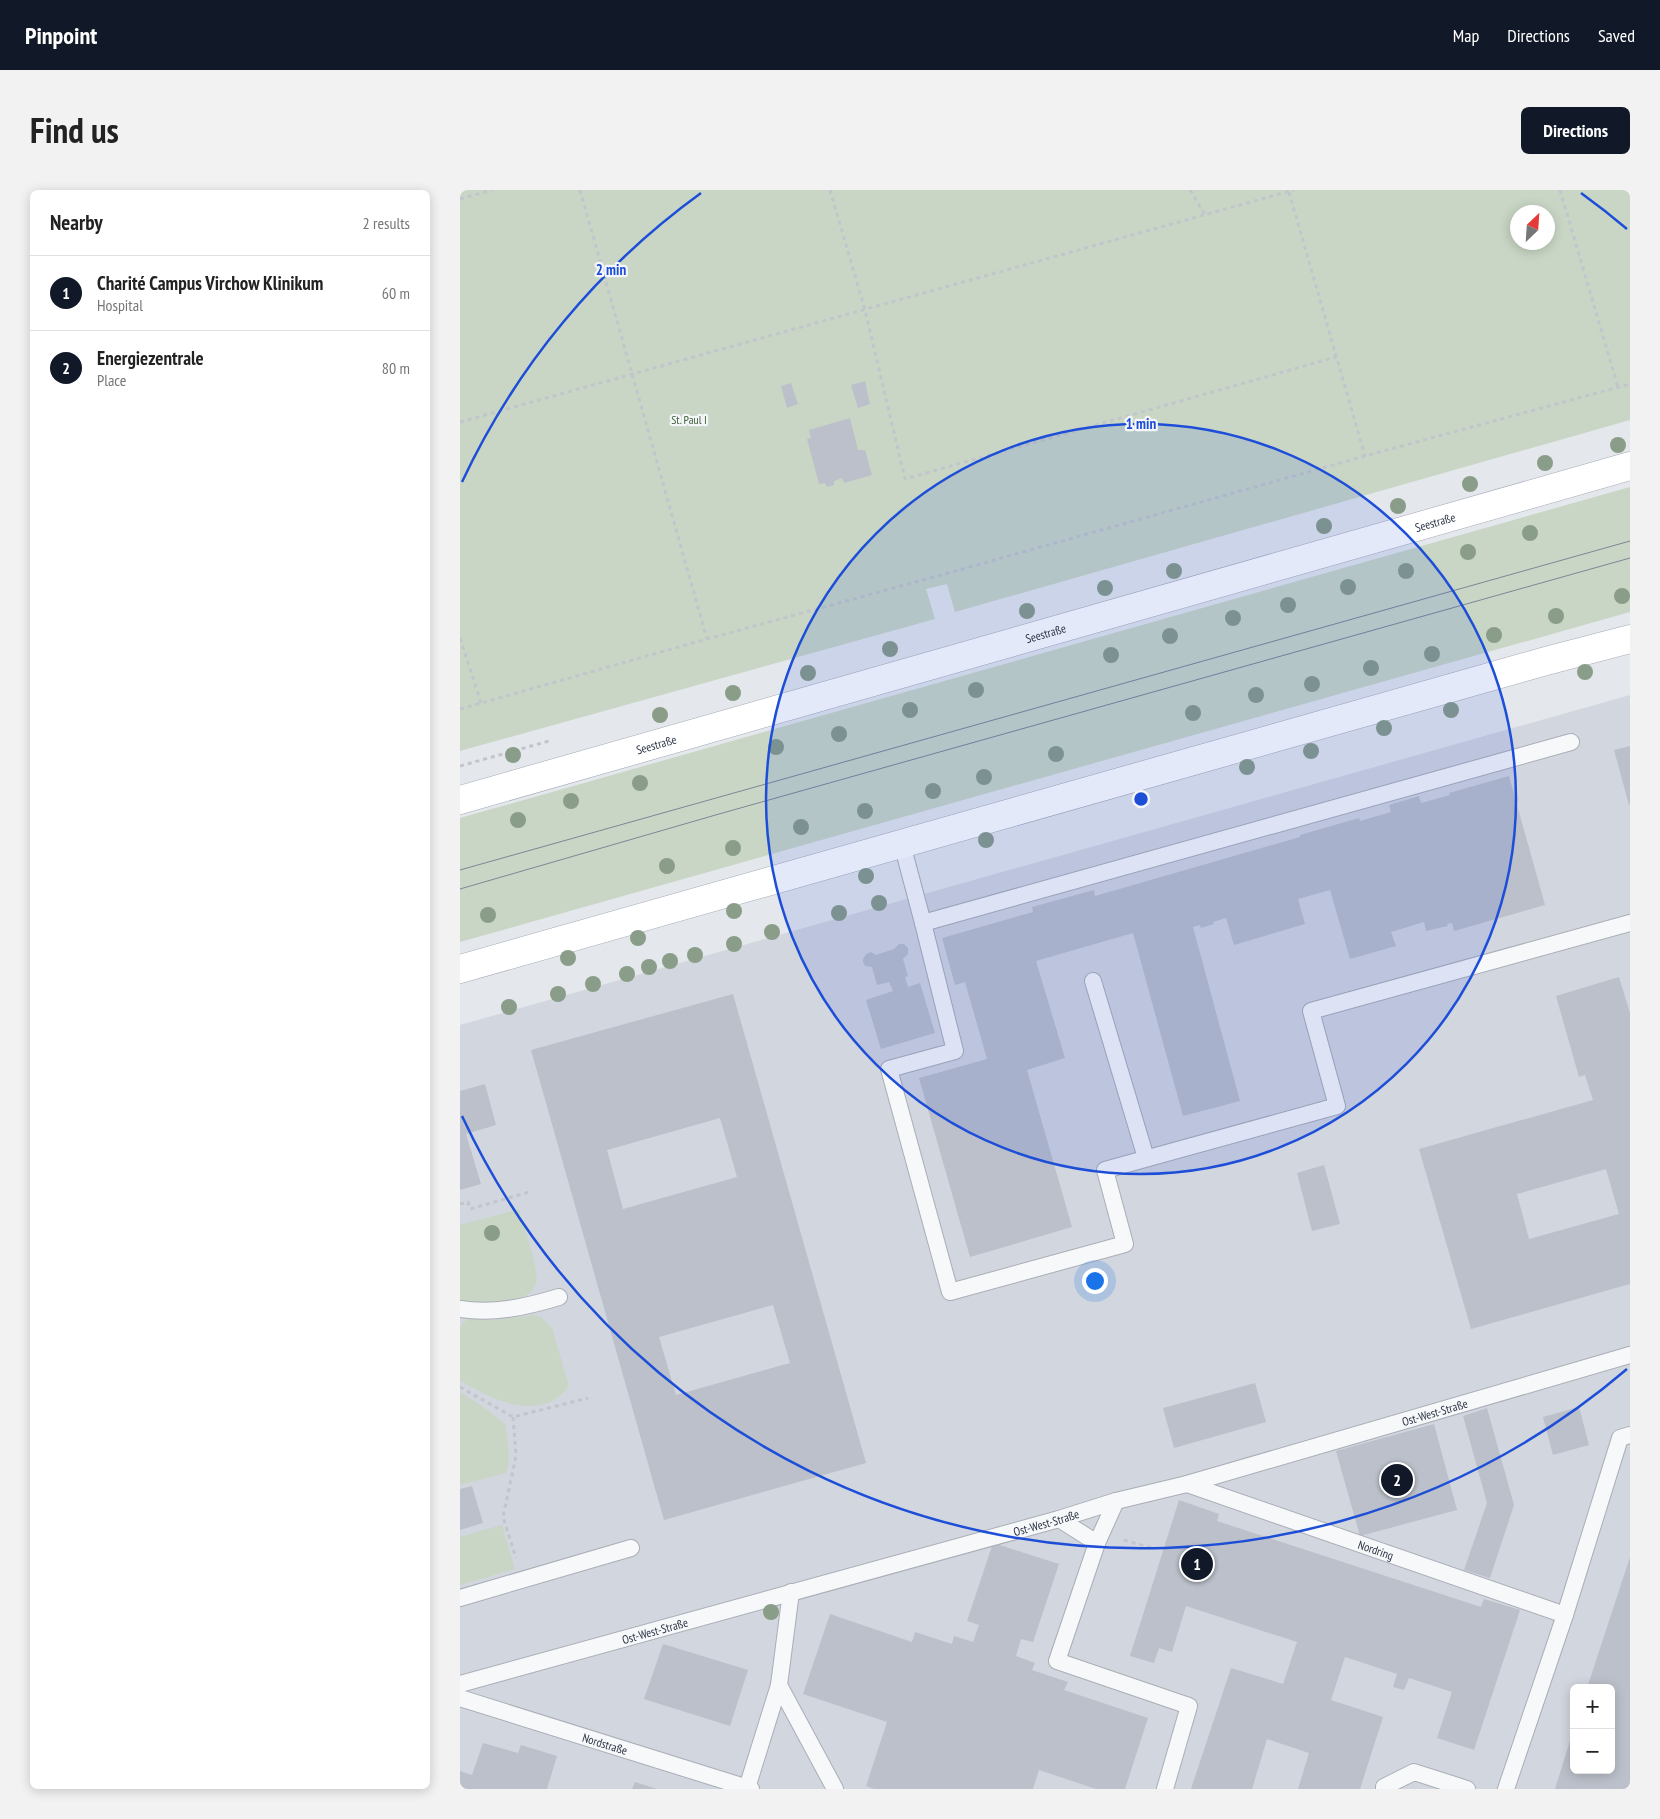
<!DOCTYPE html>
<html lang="en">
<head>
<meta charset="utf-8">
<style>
  :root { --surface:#fff; --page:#f2f2f2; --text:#222; --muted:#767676; --line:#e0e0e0; --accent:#111827 }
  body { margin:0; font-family:"PT Sans Narrow",sans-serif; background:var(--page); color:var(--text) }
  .controls { position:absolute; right:15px; bottom:15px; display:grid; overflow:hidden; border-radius:8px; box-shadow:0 2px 12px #0003 }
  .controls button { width:45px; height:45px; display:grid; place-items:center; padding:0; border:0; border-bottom:1px solid var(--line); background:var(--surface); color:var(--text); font:25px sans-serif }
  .compass { position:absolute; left:1050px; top:15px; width:45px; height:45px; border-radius:50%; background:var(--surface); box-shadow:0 2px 12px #0003; rotate:25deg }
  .you { position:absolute; left:634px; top:1090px; width:18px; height:18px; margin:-12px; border:4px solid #fff; border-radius:50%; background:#1a73e8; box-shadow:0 0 0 8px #1a73e833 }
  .badge { display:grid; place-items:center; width:32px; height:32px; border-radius:50%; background:var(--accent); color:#fff; font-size:16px; font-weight:700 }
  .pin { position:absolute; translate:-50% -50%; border:2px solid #fff; box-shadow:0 1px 5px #0006 }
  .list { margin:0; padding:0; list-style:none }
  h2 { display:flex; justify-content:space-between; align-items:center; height:65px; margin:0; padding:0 20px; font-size:21px }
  h2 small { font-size:16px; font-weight:400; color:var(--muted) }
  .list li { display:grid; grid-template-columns:32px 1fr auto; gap:15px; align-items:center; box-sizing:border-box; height:75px; padding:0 20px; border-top:1px solid var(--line) }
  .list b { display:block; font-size:19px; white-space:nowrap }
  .list p { margin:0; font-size:16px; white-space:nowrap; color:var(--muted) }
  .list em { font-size:16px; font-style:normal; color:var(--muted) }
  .map { position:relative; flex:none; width:1170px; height:1599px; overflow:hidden; border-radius:8px }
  header { display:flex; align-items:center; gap:30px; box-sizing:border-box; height:70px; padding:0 25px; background:var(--accent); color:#fff }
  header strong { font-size:24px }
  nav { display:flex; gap:28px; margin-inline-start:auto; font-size:18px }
  .intro { display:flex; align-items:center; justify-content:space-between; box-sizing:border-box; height:120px; padding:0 30px }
  h1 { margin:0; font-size:35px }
  .button { padding:12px 22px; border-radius:8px; background:var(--accent); color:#fff; font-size:18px; font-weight:700 }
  main { display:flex; gap:30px; padding:0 30px }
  aside { flex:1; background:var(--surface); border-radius:8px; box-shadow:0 2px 12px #0003 }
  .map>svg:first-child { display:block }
  .built { fill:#d2d6de; fill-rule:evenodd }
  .green { fill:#c9d6c5; fill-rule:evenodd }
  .building { fill:#bbc0ca; fill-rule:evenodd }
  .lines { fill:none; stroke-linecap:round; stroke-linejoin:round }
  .service-casing { stroke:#a9aeb7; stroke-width:18 }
  .primary-casing { stroke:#a3abb8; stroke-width:29 }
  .path { stroke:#c2c5cb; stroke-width:3; stroke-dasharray:4 4; stroke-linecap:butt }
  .service { stroke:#f7f8fa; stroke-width:16 }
  .primary { stroke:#fff; stroke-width:28 }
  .tram { stroke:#7d8696; stroke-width:1 }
  .tree { fill:#899d89 }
  .ring { fill:none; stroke:#1d4ed8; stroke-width:2.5 }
  .labels { text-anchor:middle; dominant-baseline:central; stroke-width:4.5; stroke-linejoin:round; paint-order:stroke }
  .park-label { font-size:12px; fill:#3f6138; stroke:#f4f6f9 }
  .street-label { font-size:12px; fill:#2b3445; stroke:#f4f6f9 }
  .centre { fill:#1d4ed8; stroke:#f4f6f9; stroke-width:2.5 }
  .ring-label { font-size:15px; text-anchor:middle; font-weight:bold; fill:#1d4ed8; stroke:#f4f6f9; stroke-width:4.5; stroke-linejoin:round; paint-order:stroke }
</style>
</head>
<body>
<header>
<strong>Pinpoint</strong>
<nav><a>Map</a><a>Directions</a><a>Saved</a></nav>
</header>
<div class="intro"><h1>Find us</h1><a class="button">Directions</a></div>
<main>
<aside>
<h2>Nearby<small>2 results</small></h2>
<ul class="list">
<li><span class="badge">1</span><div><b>Charité Campus Virchow Klinikum</b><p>Hospital</p></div><em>60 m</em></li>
<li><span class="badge">2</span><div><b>Energiezentrale</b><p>Place</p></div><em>80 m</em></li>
</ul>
</aside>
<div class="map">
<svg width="1170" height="1599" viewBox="0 0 1170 1599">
  <rect width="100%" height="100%" fill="#e4e7ec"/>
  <!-- built -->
  <path class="built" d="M1170,505v1094h-1170v-764zM1114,1498h37v82h-37z"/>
  <!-- green -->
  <g class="green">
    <path d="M0,0h1170v230l-675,192 -8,-28 -21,5 9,30 -475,132zM1058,22h30v30h-30z"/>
    <path d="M1170,297v125l-1170,330v-124z"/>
    <path d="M59,1019c4,14 21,62 17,74 -4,13 -18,17 -30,19 -14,2 -33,4 -46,0v-77z"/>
    <path d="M73,1125l8,2 11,11 17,58c-27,38 -78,14 -109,-6v-53l7,-8 27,1z"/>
    <path d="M0,1202l29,19 16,13c3,16 6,33 1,49l-46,12z"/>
    <path d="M42,1335l13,44 -55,16v-48z"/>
  </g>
  <!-- building -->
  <g class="building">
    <path d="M405,191l5,23 -12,4 -7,-23z"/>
    <path d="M331,193l7,21 -11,4 -6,-22z"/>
    <path d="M390,228l8,32h7l7,25 -28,8 -2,-5 -8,3v4l-7,2 -2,-4 -6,1 -12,-45 4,-1 -2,-8z"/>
    <path d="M1170,556v59h-1l-15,-55z"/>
    <path d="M1049,586l36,129 -91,26 -2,-8 -5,1 1,2 -22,5 -2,-9 -33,10 5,14 -46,13 -20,-69 -32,9 7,25 -71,21 -8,-27 -13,4 1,2 -13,4 -1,-3 -7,2 47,174 -57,15 -50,-183 -97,28 29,97 -38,12 45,157 -102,30 -51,-179 68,-19 -22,-77 -10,3 -13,-47 91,-26 -1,-5 62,-17 1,6 205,-59v-2l59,-17 1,3 31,-9 -2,-7 30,-9 2,7 29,-8 -1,-2z"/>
    <path d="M439,754h5l4,4v6l-5,5 5,17 -3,1 3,10 12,-4 15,50 -54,16 -15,-49 27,-9 -4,-9 -12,3 -5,-18 -7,-1 -2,-4v-3l3,-5 5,-2 5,3 18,-6z"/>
    <path d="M1159,787l11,36v271l-159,45 -52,-180 174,-49 -8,-25 -6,2 -23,-81zM1146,979l13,45 -90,25 -12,-45z"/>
    <path d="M273,804l133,469 -202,57 -133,-470zM260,928l17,59 -114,32 -16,-59zM313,1115l17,58 -114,32 -17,-58z"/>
    <path d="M25,894l11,41 -30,9 15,50 -21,6v-99z"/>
    <path d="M864,975l16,59 -28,7 -15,-58z"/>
    <path d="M795,1193l11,39 -92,26 -11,-40z"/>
    <path d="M1119,1217l10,38 -36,10 -10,-38z"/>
    <path d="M1027,1218l27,97 -24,73 -26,-8 23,-67 -24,-87z"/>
    <path d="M974,1234l23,86 -97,26 -24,-85z"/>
    <path d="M12,1296l11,37 -23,7v-41z"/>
    <path d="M719,1310l40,14 -2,7 264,86 3,-8 36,11 -46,140 -37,-12 15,-46 -43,-14 -5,12 -11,-3 4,-13 -52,-17 -14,43 52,17 -23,72h-62l11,-36 -42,-14 -15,50h-61l40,-121 52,16 14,-42 -111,-36 -14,46 -13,-4 -5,15 -24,-7z"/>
    <path d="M533,1353l66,21 -26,78 -12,-3 -5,17 19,7 -3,7 36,12 -4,8 84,28 -23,71h-29l-57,-19 -6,19h-159l-8,-3 21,-64 -84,-28 27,-80 82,28 3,-10 37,12 2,-8 19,6 6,-17 -12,-4z"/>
    <path d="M1170,1367v232h-75l18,-58 1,39h37v-82h-24z"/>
    <path d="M203,1454l85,26 -18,56 -86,-27z"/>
    <path d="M23,1553l35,10 3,-8 36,11 -10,33h-87v-18l12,4z"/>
    <path d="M175,1592l22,7h-25z"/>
  </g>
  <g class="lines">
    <!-- service casing -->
    <g class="service-casing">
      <g id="service">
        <path d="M442,654l21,79 32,128 -66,18 61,223 175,-48 -20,-74 232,-64 -26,-95 319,-88"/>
        <path d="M463,733l648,-181"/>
        <path d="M633,791l53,177"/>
        <path d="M0,1119c35,5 66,-2 99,-12"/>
        <path id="s1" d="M727,1294l378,131"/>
        <path d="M599,1329l38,24 -40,118 132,45 -24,83"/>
        <path d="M637,1353l19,-42"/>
        <path d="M0,1408l171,-50"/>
        <path id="s2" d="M0,1494l599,-165 57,-18 71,-17 443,-129"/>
        <path d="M319,1495l56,104"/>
        <path id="s3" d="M0,1508l291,91"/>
        <path d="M287,1598l32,-103 12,-93"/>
        <path d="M924,1599v-2l30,-15 53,17"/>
        <path d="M1046,1599l59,-174 55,-177 10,-3"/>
      </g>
    </g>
    <!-- primary casing -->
    <g class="primary-casing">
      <g id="primary">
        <path id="s4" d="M0,610l1170,-334"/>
        <path d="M0,779l1086,-308 84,-22"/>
      </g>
    </g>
    <!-- path -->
    <g class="path">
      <path d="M120,0l127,449"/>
      <path d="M370,0l35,120 40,169 431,-122"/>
      <path d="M730,0l15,25"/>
      <path d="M1100,0l58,197"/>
      <path d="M829,2l76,264"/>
      <path d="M0,9l32,-9"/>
      <path d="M0,232l834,-232"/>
      <path d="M0,448l21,65"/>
      <path d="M0,519l247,-70 227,-62 431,-121 265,-72"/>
      <path d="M0,576l89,-25"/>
      <path d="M0,1014l8,-2 2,7 59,-17"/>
      <path d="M0,1197l53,30 75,-19"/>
      <path d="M53,1227l3,39 -13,61 13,41"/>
      <path d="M664,1350l31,9"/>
    </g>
    <!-- service -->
    <use href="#service" class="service"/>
    <!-- primary -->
    <use href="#primary" class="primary"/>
    <!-- tram -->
    <g class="tram">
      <path d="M0,680l1170,-329"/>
      <path d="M0,699l259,-75 911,-256"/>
    </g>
  </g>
  <!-- trees -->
  <g class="tree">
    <circle cx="1158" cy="255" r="8"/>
    <circle cx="1085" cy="273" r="8"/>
    <circle cx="1010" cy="294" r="8"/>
    <circle cx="938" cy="316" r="8"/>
    <circle cx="864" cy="336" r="8"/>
    <circle cx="1070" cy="343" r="8"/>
    <circle cx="1008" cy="362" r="8"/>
    <circle cx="714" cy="381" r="8"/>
    <circle cx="946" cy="381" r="8"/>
    <circle cx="888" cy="397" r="8"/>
    <circle cx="645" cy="398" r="8"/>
    <circle cx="1162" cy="406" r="8"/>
    <circle cx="828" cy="415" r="8"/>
    <circle cx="567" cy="421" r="8"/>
    <circle cx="1096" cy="426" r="8"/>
    <circle cx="773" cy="428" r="8"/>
    <circle cx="1034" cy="445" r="8"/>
    <circle cx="710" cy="446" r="8"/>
    <circle cx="430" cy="459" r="8"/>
    <circle cx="972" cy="464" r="8"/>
    <circle cx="651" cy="465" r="8"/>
    <circle cx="911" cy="478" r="8"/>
    <circle cx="1125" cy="482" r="8"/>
    <circle cx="348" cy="483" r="8"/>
    <circle cx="852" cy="494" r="8"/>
    <circle cx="516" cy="500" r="8"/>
    <circle cx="273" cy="503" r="8"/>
    <circle cx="796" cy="505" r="8"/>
    <circle cx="450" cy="520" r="8"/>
    <circle cx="991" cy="520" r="8"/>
    <circle cx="733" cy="523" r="8"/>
    <circle cx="200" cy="525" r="8"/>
    <circle cx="924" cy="538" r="8"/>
    <circle cx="379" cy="544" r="8"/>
    <circle cx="316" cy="557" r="8"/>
    <circle cx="851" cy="561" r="8"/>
    <circle cx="596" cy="564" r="8"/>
    <circle cx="53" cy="565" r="8"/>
    <circle cx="787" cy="577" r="8"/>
    <circle cx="524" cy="587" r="8"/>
    <circle cx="180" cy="593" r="8"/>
    <circle cx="473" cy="601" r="8"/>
    <circle cx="681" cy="608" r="8"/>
    <circle cx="111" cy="611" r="8"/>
    <circle cx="405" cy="621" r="8"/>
    <circle cx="58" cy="630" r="8"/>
    <circle cx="341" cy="637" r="8"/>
    <circle cx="526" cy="650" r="8"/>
    <circle cx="273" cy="658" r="8"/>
    <circle cx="207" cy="676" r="8"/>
    <circle cx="406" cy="686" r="8"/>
    <circle cx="419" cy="713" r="8"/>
    <circle cx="274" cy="721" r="8"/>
    <circle cx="379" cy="723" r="8"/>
    <circle cx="28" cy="725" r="8"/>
    <circle cx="312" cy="742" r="8"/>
    <circle cx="178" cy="748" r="8"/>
    <circle cx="274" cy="754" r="8"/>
    <circle cx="235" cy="765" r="8"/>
    <circle cx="108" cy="768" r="8"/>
    <circle cx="210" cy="771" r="8"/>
    <circle cx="189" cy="777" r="8"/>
    <circle cx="167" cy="784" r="8"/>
    <circle cx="133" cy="794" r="8"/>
    <circle cx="98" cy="804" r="8"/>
    <circle cx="49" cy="817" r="8"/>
    <circle cx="32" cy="1043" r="8"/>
    <circle cx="311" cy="1422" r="8"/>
  </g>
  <!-- distance rings -->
  <circle cx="681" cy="609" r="375" fill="#1d4ed8" fill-opacity=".12"/>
  <g class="ring">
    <circle cx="681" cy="609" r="375"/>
    <path d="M1167 1179A749 749 0 0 1 2 926M2 292A749 749 0 0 1 241 3M1121 3A749 749 0 0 1 1167 39"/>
  </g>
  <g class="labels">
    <!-- park labels -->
    <g class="park-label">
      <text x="229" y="229">St. Paul I</text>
    </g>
    <!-- street labels -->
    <g class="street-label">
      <text stroke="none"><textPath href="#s4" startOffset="1014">Seestraße</textPath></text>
      <text stroke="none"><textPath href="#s4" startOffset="609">Seestraße</textPath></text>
      <text stroke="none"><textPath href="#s4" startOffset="204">Seestraße</textPath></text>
      <text stroke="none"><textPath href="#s2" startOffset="1012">Ost-West-Straße</textPath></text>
      <text stroke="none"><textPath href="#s2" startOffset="608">Ost-West-Straße</textPath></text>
      <text stroke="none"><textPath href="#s1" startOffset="200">Nordring</textPath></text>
      <text stroke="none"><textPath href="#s2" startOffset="202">Ost-West-Straße</textPath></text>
      <text stroke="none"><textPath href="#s3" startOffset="152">Nordstraße</textPath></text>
    </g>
  </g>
  <circle cx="681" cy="609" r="8" class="centre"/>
  <g class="ring-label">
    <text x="151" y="85">2 min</text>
    <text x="681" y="239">1 min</text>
  </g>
</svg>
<div class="controls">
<button>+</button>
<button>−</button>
</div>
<svg class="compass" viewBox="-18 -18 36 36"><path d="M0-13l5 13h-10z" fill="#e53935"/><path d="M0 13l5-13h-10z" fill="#767676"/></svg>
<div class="you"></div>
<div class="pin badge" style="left:737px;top:1374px">1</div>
<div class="pin badge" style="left:937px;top:1290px">2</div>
</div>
</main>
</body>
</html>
